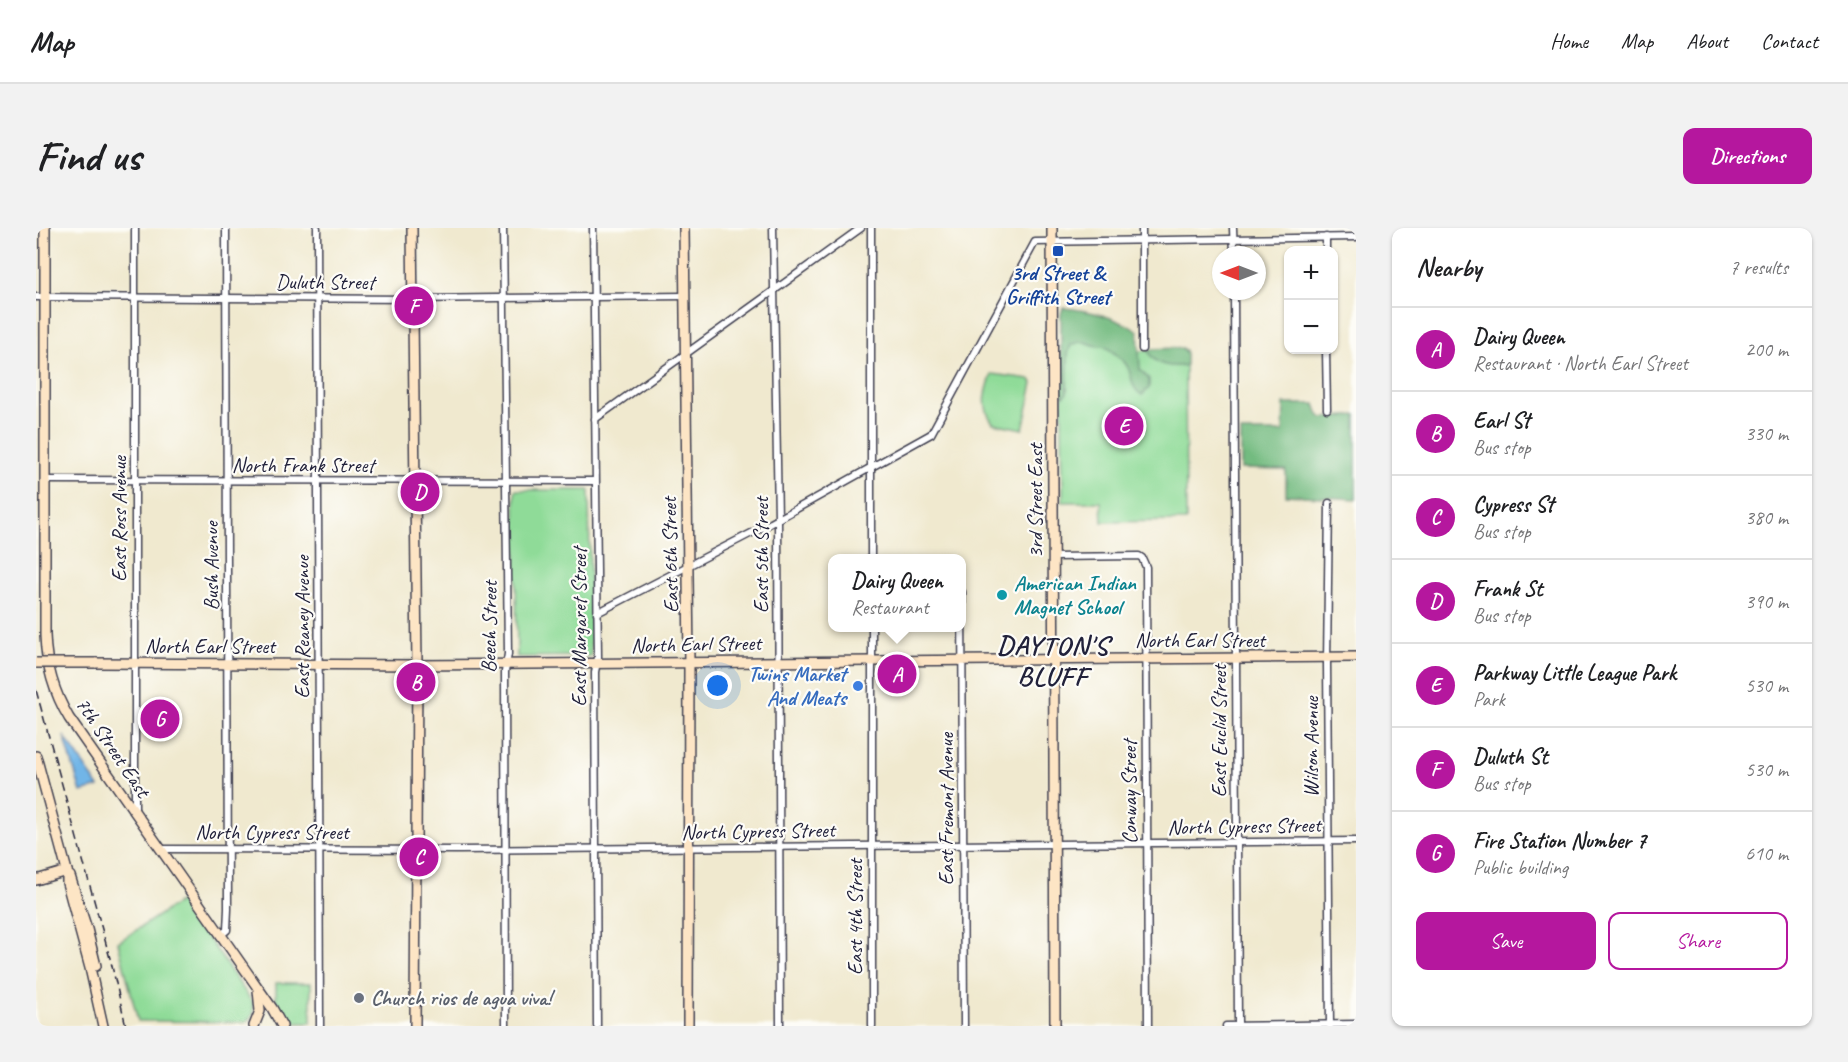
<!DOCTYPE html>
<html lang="en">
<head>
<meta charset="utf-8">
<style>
  :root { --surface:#fff; --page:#f2f2f2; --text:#202124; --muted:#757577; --line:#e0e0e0; --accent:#b5179e }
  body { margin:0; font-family:Caveat,sans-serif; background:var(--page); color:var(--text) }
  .controls { position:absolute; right:18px; top:18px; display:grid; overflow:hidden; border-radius:12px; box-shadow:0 2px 4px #0004 }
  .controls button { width:54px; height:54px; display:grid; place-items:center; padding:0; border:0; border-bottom:2px solid var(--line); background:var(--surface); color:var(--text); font:30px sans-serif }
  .compass { position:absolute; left:1176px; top:18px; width:54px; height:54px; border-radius:50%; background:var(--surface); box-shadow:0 2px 4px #0004; rotate:270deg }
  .you { position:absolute; left:682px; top:458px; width:21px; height:21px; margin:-15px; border:4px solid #fff; border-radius:50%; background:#1a73e8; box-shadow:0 0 0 9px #1a73e833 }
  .badge { display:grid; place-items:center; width:39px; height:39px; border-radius:50%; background:var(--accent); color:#fff; font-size:20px; font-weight:700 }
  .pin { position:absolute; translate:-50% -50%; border:3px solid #fff; box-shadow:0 2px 6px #0006 }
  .popup { position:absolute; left:792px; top:326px; width:138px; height:78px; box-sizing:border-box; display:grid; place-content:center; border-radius:12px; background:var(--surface); filter:drop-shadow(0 2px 4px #0005); font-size:20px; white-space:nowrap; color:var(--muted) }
  .popup b { font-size:22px; color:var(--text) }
  .popup::after { content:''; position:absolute; left:50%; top:100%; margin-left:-12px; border:12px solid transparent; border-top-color:var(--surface) }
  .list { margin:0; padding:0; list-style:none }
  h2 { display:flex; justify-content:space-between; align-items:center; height:78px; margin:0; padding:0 24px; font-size:26px }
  h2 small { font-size:20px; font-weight:400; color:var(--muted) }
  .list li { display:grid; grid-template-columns:39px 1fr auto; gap:18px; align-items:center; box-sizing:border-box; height:84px; padding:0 24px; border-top:2px solid var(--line) }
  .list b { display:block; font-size:22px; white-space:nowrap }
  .list p { margin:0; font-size:20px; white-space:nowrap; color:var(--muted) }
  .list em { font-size:20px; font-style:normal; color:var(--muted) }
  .actions { display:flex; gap:12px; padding:18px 24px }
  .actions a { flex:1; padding:14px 0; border:2px solid var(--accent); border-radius:12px; text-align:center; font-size:21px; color:var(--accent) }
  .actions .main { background:var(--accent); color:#fff }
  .map { position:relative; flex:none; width:1320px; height:798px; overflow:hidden; border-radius:12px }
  header { display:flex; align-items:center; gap:36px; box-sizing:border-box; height:84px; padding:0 30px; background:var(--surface); border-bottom:2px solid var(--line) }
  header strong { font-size:28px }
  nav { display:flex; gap:33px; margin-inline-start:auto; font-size:21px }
  .intro { display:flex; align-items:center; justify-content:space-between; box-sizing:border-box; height:144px; padding:0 36px }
  h1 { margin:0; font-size:42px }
  .button { padding:15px 27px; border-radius:12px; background:var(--accent); color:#fff; font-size:21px; font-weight:700 }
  main { display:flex; gap:36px; padding:0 36px }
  aside { flex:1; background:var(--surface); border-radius:12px; box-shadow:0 2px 4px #0004 }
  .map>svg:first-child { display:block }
  .green { fill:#8fdb98; stroke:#587e6a; stroke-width:1.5 }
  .forest { fill:#73bb80; stroke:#4a6e5e; stroke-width:1.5 }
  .water { fill:#71b5e7; stroke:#4a6c91; stroke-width:1.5 }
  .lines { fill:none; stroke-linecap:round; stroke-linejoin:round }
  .street-casing { stroke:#414051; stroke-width:9 }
  .secondary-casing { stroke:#414051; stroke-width:12 }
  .street { stroke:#fff; stroke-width:6 }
  .secondary { stroke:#fde5c5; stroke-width:9 }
  .rail { stroke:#22223b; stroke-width:1.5; stroke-dasharray:9 4.5; stroke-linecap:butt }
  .secondary-bridge-casing { stroke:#414051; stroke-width:12; stroke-linecap:butt }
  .secondary-bridge { stroke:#fde5c5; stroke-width:9 }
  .transit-dot { fill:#1a4fb4; stroke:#fdfcf7; stroke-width:2 }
  .culture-dot { fill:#0f9aa8; stroke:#fdfcf7; stroke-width:2 }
  .shop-dot { fill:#3f7fe0; stroke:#fdfcf7; stroke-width:2 }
  .worship-dot { fill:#6b7280; stroke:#fdfcf7; stroke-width:2 }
  .labels { text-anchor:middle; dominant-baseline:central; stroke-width:4.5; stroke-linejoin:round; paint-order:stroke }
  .transit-label { font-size:21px; font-weight:bold; fill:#164399; stroke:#fdfcf7 }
  .street-label { font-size:21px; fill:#22223b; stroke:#fdfcf7 }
  .culture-label { font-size:21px; font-weight:bold; fill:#0d838f; stroke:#fdfcf7; text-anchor:start }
  .shop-label { font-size:21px; font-weight:bold; fill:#366cbe; stroke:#fdfcf7; text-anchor:end }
  .worship-label { font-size:21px; font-weight:bold; fill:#5b616d; stroke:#fdfcf7; text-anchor:start }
  .district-label { font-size:27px; font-weight:bold; letter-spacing:1.5px; fill:#22223b; stroke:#fdfcf7 }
</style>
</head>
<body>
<header>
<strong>Map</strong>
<nav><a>Home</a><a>Map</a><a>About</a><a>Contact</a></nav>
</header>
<div class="intro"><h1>Find us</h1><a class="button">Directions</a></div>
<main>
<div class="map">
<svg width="1320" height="798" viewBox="0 0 1320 798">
  <rect width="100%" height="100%" fill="#fdfcf7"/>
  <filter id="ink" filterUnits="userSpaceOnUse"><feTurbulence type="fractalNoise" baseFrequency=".0167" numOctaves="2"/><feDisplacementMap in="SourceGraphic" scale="12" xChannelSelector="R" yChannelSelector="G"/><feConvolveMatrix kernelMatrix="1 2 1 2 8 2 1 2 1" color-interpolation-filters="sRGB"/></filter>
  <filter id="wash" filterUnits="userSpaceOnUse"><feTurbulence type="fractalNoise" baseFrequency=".008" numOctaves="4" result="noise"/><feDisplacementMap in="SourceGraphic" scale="24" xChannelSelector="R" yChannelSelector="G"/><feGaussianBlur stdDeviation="1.35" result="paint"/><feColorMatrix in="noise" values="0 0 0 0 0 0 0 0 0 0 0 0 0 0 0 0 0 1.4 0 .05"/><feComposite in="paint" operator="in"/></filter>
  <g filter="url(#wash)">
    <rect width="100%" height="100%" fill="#f0e9cf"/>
    <!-- green -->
    <g class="green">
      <path d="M1025,101h75l1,22 48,-1 1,171 -84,1 -1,-20h-38z"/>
      <path d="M956,146l38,5 3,4 -10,46 -30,-6c-12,-17 -8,-30 -1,-49z"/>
      <path d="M479,262h74l2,166 -74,1z"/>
      <path d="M146,672l71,103c1,8 1,15 -7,19l-108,-1 -20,-79z"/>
      <path d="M240,755h35v40h-21l-14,-20z"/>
    </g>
    <!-- forest -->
    <g class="forest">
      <path d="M1027,80c26,2 52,9 75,23l2,39 9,9v9l-7,7c-11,-7 -9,-14 -13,-25 -3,-9 -17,-19 -25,-24 -15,2 -15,-9 -33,-1l-3,9 -1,39 -3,3 -3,-4v-78z"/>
      <path d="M1146,120l4,5v12c-14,3 -34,1 -38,-16z"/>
      <path d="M1248,176h31l4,11 4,3 33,-3v84l-70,-4v-25l-45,-1v-37h42z"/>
    </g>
    <!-- water -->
    <path class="water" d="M28,508l35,51 -18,5z"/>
  </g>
  <g filter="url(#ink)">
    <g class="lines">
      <!-- street casing -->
      <g class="street-casing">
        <g id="street">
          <path d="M281,0l3,798"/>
          <path d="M467,0l5,426 -3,18 1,354"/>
          <path d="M557,0l5,429 -3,15 2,354"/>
          <path d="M737,0l5,291 2,507"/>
          <path d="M835,0v330"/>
          <path d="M1106,0v121"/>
          <path d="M1197,0l1,27"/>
          <path d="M1290,9v13"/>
          <path d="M1198,63l4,735"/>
          <path d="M0,69l377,2 272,-3"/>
          <path d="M1290,122l1,59"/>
          <path d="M559,191l266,-191"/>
          <path d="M10,252l549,1"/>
          <path d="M1293,275l-2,160 3,363"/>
          <path d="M1017,329l86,-1 3,2 4,9 2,459"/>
          <path d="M926,364l2,434"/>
          <path d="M561,385l174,-90 160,-89 104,-192 321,-5"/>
          <path d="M836,400v398"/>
          <path d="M99,582v-582"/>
          <path d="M125,621l298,1 897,-9"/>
          <path d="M184,708l7,-6 1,-21 -2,-681"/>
          <path d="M1190,798l130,-2"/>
        </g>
      </g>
      <!-- secondary casing -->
      <g class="secondary-casing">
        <g id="secondary">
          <path d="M9,0v407c1,29 9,58 24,83l203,290 10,18"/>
          <path d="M376,0l5,437 -2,361"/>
          <path d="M648,0l5,434 -1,364"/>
          <path d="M1016,0l3,798"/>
          <path d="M59,435l322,2 939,-8"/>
          <path d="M0,528l31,115v12l23,85 13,58"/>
          <path d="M34,648l17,53 9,37"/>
          <path d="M0,652l31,-9"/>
          <path d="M218,798l6,-15 -2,-21"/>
        </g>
      </g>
      <!-- street -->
      <use href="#street" class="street"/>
      <!-- secondary -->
      <use href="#secondary" class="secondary"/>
      <!-- rail -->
      <path class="rail" d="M0,462l75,272 15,64"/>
      <!-- secondary-bridge casing -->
      <g class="secondary-bridge-casing">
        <path id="secondary-bridge" d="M0,435h59"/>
      </g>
      <!-- secondary-bridge -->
      <use href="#secondary-bridge" class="secondary-bridge"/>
    </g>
  </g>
  <!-- markers -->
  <rect class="transit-dot" x="1016" y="17" width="12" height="12" rx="3"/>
  <circle class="culture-dot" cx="966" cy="367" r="6"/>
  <circle class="shop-dot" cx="822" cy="458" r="6"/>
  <circle class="worship-dot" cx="323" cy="770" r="6"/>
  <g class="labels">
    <!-- transit labels -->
    <g class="transit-label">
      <text x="1022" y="45">3rd Street &amp;<tspan x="1022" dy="24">Griffith Street</tspan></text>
    </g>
    <!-- street labels -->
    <g class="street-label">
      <text x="289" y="54">Duluth Street</text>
      <text x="267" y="237">North Frank Street</text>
      <text transform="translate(999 273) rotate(-90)">3rd Street East</text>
      <text transform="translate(83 291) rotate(-90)">East Ross Avenue</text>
      <text transform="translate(634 327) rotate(-91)">East 6th Street</text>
      <text transform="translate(725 327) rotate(-90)">East 5th Street</text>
      <text transform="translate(175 338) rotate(-90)">Bush Avenue</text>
      <text transform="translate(266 399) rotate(-90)">East Reaney Avenue</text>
      <text transform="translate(453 399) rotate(-89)">Beech Street</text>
      <text transform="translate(543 399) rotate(-90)">East Margaret Street</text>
      <text x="1164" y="412">North Earl Street</text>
      <text transform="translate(660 416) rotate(-1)">North Earl Street</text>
      <text x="174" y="418">North Earl Street</text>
      <text transform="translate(1183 503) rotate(-90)">East Euclid Street</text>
      <text transform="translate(77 519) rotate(56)">7th Street East</text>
      <text transform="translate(1275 519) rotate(-90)">Wilson Avenue</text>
      <text transform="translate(1093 564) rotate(-90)">Conway Street</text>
      <text transform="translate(910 581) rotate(-90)">East Fremont Avenue</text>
      <text transform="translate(1208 598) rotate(-1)">North Cypress Street</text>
      <text transform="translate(722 603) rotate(-1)">North Cypress Street</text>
      <text x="236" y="604">North Cypress Street</text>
      <text transform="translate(819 689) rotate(-90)">East 4th Street</text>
    </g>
    <!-- culture labels -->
    <g class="culture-label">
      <text x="978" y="355">American Indian<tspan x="978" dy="24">Magnet School</tspan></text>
    </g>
    <!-- shop labels -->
    <g class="shop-label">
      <text x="810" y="446">Twins Market<tspan x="810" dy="24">And Meats</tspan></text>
    </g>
    <!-- worship labels -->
    <g class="worship-label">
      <text x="335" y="770">Church rios de agua viva!</text>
    </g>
    <!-- district labels -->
    <g class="district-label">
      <text x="1017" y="417">DAYTON'S<tspan x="1017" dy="31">BLUFF</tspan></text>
    </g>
  </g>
</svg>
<div class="controls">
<button>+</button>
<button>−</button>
</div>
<svg class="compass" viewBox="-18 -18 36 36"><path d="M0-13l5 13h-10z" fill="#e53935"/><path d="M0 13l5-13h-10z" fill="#757577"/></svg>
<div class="you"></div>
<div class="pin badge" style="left:861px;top:446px">A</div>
<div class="popup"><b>Dairy Queen</b>Restaurant</div>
<div class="pin badge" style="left:380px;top:454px">B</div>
<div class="pin badge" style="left:383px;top:629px">C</div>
<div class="pin badge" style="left:384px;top:264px">D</div>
<div class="pin badge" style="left:1088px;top:198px">E</div>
<div class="pin badge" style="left:378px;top:78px">F</div>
<div class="pin badge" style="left:124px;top:491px">G</div>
</div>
<aside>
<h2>Nearby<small>7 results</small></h2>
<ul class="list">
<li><span class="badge">A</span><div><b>Dairy Queen</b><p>Restaurant · North Earl Street</p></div><em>200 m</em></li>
<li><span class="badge">B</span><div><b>Earl St</b><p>Bus stop</p></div><em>330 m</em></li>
<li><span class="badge">C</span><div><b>Cypress St</b><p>Bus stop</p></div><em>380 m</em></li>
<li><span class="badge">D</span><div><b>Frank St</b><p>Bus stop</p></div><em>390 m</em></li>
<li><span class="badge">E</span><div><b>Parkway Little League Park</b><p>Park</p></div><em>530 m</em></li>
<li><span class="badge">F</span><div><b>Duluth St</b><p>Bus stop</p></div><em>530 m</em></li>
<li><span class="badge">G</span><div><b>Fire Station Number 7</b><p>Public building</p></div><em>610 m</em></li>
</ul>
<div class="actions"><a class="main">Save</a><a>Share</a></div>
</aside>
</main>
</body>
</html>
